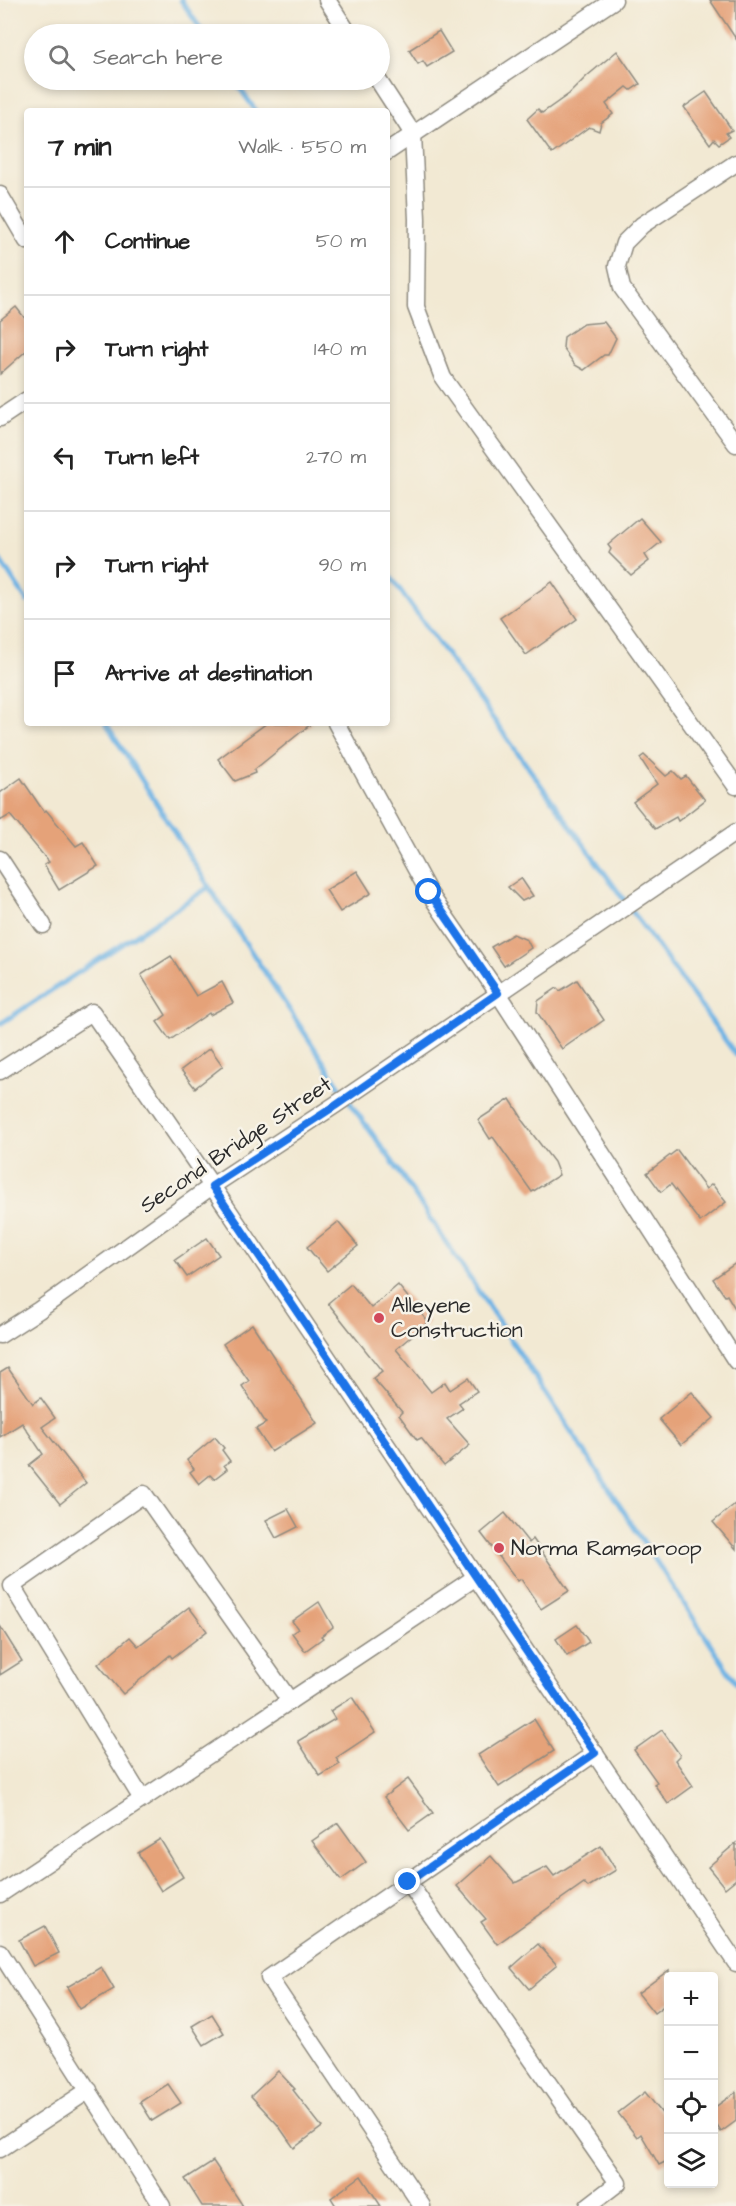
<!DOCTYPE html>
<html lang="en">
<head>
<meta charset="utf-8">
<style>
  :root { --surface:#fff; --page:#f2f2f2; --text:#222; --muted:#767676; --line:#e0e0e0 }
  body { margin:0; font-family:"Architects Daughter",sans-serif; background:var(--page); color:var(--text) }
  .controls { position:absolute; right:18px; bottom:18px; display:grid; overflow:hidden; border-radius:6px; box-shadow:0 3px 9px #0003 }
  .controls button { width:54px; height:54px; display:grid; place-items:center; padding:0; border:0; border-bottom:2px solid var(--line); background:var(--surface); color:var(--text); font:30px sans-serif }
  .stop { position:absolute; width:18px; height:18px; margin:-14px; border:4px solid #1a73e8; border-radius:50%; background:#fff }
  .stop.end { background:#1a73e8; border-color:#fff; box-shadow:0 2px 6px #0008 }
  .list { margin:0; padding:0; list-style:none }
  h2 { display:flex; justify-content:space-between; align-items:center; height:78px; margin:0; padding:0 24px; font-size:26px }
  h2 small { font-size:20px; font-weight:400; color:var(--muted) }
  .list li { display:grid; grid-template-columns:39px 1fr auto; gap:18px; align-items:center; box-sizing:border-box; height:108px; padding:0 24px; border-top:2px solid var(--line) }
  .list b { display:block; font-size:22px; white-space:nowrap }
  .list em { font-size:20px; font-style:normal; color:var(--muted) }
  .icon { flex:none; width:33px; height:33px; fill:none; stroke:currentColor; stroke-width:2; stroke-linecap:round; stroke-linejoin:round }
  .map { position:relative; flex:none; width:736px; height:2206px; overflow:hidden }
  .search { position:absolute; background:var(--surface); box-shadow:0 3px 9px #0003; left:24px; top:24px; width:366px; height:66px; display:flex; align-items:center; gap:15px; box-sizing:border-box; padding:0 21px; border-radius:33px; color:var(--muted); font-size:22px }
  .panel { position:absolute; background:var(--surface); box-shadow:0 3px 9px #0003; left:24px; top:108px; width:366px; height:618px; border-radius:6px }
  .map>svg:first-child { display:block }
  .lines { fill:none; stroke-linecap:round; stroke-linejoin:round }
  .stream { stroke:#6eb3e4; stroke-width:5 }
  .building { fill:#e5a279 }
  .street-casing { stroke:#8e8a7f; stroke-width:19 }
  .street { stroke:#fff; stroke-width:16 }
  .route { stroke:#1a73e8; stroke-width:8 }
  .poi-dot { fill:#d1495b; stroke:#f7f3e8; stroke-width:2 }
  .labels { text-anchor:middle; dominant-baseline:central; stroke-width:5; stroke-linejoin:round; paint-order:stroke }
  .street-label { font-size:22px; fill:#2b2b2b; stroke:#f7f3e8 }
  .poi-label { font-size:22px; fill:#2b2b2b; stroke:#f7f3e8; text-anchor:start }
</style>
</head>
<body>
<div class="map">
<svg width="736" height="2206" viewBox="0 0 736 2206">
  <rect width="100%" height="100%" fill="#f7f3e8"/>
  <filter id="ink" filterUnits="userSpaceOnUse"><feTurbulence type="fractalNoise" baseFrequency=".0167" numOctaves="2"/><feDisplacementMap in="SourceGraphic" scale="12" xChannelSelector="R" yChannelSelector="G"/><feConvolveMatrix kernelMatrix="1 2 1 2 8 2 1 2 1" color-interpolation-filters="sRGB"/></filter>
  <filter id="wash" filterUnits="userSpaceOnUse"><feTurbulence type="fractalNoise" baseFrequency=".008" numOctaves="4" result="noise"/><feDisplacementMap in="SourceGraphic" scale="24" xChannelSelector="R" yChannelSelector="G"/><feGaussianBlur stdDeviation="1.35" result="paint"/><feColorMatrix in="noise" values="0 0 0 0 0 0 0 0 0 0 0 0 0 0 0 0 0 1.4 0 .05"/><feComposite in="paint" operator="in"/></filter>
  <g filter="url(#wash)">
    <rect width="100%" height="100%" fill="#f2e9d3"/>
    <g class="lines">
      <!-- stream -->
      <g class="stream">
        <path d="M181,0l23,34"/>
        <path d="M234,80l22,31"/>
        <path d="M0,560l27,41"/>
        <path d="M387,572l349,483"/>
        <path d="M106,723l103,164 146,223 37,51 154,232 190,290"/>
        <path d="M0,1024l209,-137"/>
      </g>
    </g>
    <g id="blocks">
      <!-- building -->
      <g class="building">
        <path d="M710,0h26v39z"/>
        <path d="M439,31l13,21 -25,15 -4,-6 -5,3 -9,-14z"/>
        <path d="M617,51l23,33 -9,6 -4,-3 -21,17 7,10 -12,9 -2,8 -10,-4 -37,27 -25,-35 11,-10 4,4 27,-19 18,-18z"/>
        <path d="M706,92l26,38 -6,3 3,4 -10,7 -5,-5 -4,5 -26,-37z"/>
        <path d="M16,307l11,14v29l-27,24v-54z"/>
        <path d="M604,322l12,16 -8,17h-4l-20,15 -9,-5 -12,-17 1,-11 19,-13z"/>
        <path d="M640,518l21,24 -16,13 4,6 -18,14 -22,-22 2,-4 -3,-4z"/>
        <path d="M552,582l25,37 -51,36 -26,-37z"/>
        <path d="M267,723h45l-58,47 1,3 -20,8 -17,-22z"/>
        <path d="M644,755l22,21 7,-5 8,8 5,-3 19,24 -27,21 -2,-4 -21,12 -22,-27 24,-18 -17,-26z"/>
        <path d="M21,778l23,34 2,-2 30,36 7,-4 15,24 -39,24 -15,-25 5,-3 -39,-47 -10,6v-28z"/>
        <path d="M357,871l14,22 -31,19 -14,-22z"/>
        <path d="M521,878l12,18 -11,5 -14,-14z"/>
        <path d="M513,934l14,6 4,8 -27,18 -13,-19z"/>
        <path d="M171,956l25,40 26,-14 11,21 -23,12 -1,-2 -39,27 -13,-18 9,-7 -25,-40z"/>
        <path d="M577,980l27,40 -42,29 -25,-37 1,-11 19,-13 3,3z"/>
        <path d="M210,1048l13,18 -28,22 -14,-18z"/>
        <path d="M510,1099l12,19 -1,1 33,43 5,13 -27,17 -39,-55 -3,2 -12,-19z"/>
        <path d="M677,1150l29,39 6,-5 14,18 -26,20 -29,-38 -10,8 -14,-19z"/>
        <path d="M338,1222l20,24 -31,25 -20,-24z"/>
        <path d="M207,1238l12,17 -32,22 -12,-17z"/>
        <path d="M736,1263v47l-9,-15 -2,1 -12,-17z"/>
        <path d="M351,1284l20,24 27,-23 30,37 -32,27 35,43 14,-10 5,8 18,-12 9,13 -18,12 4,5 -16,11 23,26 -26,21 -23,-28 -4,2 -18,-25 3,-3 -29,-34 9,-7 -54,-68z"/>
        <path d="M252,1324l65,99 -46,29 -15,-23 10,-6 -24,-37 7,-5 -26,-37z"/>
        <path d="M8,1368l25,36 8,-6 14,20 -13,9 44,56 -26,21 -31,-39 14,-11 -21,-31 -22,14v-64z"/>
        <path d="M692,1392l22,26 -33,27 -22,-26z"/>
        <path d="M215,1437l9,11 -2,2 8,11 -6,4 3,4 -13,10 -4,-4 -11,9 -9,-12 4,-3 -7,-9z"/>
        <path d="M736,1503v46l-23,-27z"/>
        <path d="M288,1509l10,18 -22,11 -10,-18z"/>
        <path d="M505,1513l24,30 4,-4 36,52 -28,18 -20,-30 -3,2 -37,-48z"/>
        <path d="M319,1602l14,25 -12,9 2,2 -18,13 -13,-18 6,-4 -6,-8z"/>
        <path d="M189,1607l18,24 -35,27 -2,-3 -47,39 -25,-30 32,-27 8,9z"/>
        <path d="M577,1625l12,17 -22,14 -11,-17z"/>
        <path d="M0,1626l22,35 -22,14z"/>
        <path d="M352,1697l23,35 -39,26 4,6 -20,12 -22,-35 37,-22 -5,-8z"/>
        <path d="M534,1719l20,32 -55,36 -21,-32z"/>
        <path d="M662,1730l18,25 -5,5 18,26 -25,18 -14,-20 3,-2 -23,-32z"/>
        <path d="M408,1779l25,34 -24,17 -25,-33z"/>
        <path d="M338,1823l28,39 -25,18 -29,-39z"/>
        <path d="M160,1839l23,38 -22,14 -23,-38z"/>
        <path d="M736,1843v36l-11,9 -17,-21z"/>
        <path d="M601,1846l15,24 -28,17 -4,-4 -87,61 -16,-22 5,-3 -29,-33 34,-30 24,27 32,-16 7,9z"/>
        <path d="M45,1926l14,27 -26,13 -14,-26z"/>
        <path d="M538,1944l19,21 -28,24 -18,-21z"/>
        <path d="M101,1967l13,22 -34,20 -13,-22z"/>
        <path d="M669,1970v32l-15,11 -16,-20z"/>
        <path d="M212,2014l12,19 -20,12 -12,-19z"/>
        <path d="M278,2071l17,18 -2,1 29,37 -28,21 -16,-23 -27,-29z"/>
        <path d="M168,2084l13,19 -29,18 -12,-19z"/>
        <path d="M645,2092l24,30v38l-10,5 -18,-31 -4,3 -19,-24z"/>
        <path d="M736,2092v29l-15,11 -7,-11v-13z"/>
        <path d="M213,2161l30,45h-41l-17,-27z"/>
        <path d="M361,2176l20,30h-45l-5,-8z"/>
      </g>
    </g>
  </g>
  <g filter="url(#ink)">
    <use href="#blocks" fill-opacity="0" stroke="#8e8a7f" stroke-width="1.5"/>
    <g class="lines">
      <!-- street casing -->
      <g class="street-casing">
        <g id="street">
          <path d="M327,0l22,34"/>
          <path d="M378,80l35,54 4,85 -1,88 27,71 293,408"/>
          <path d="M387,152l227,-152"/>
          <path d="M736,163l-94,62 -18,18 -7,23 5,22 114,156"/>
          <path d="M0,195l27,46"/>
          <path d="M0,418l27,-18"/>
          <path d="M336,723l93,170 69,100 238,368"/>
          <path d="M0,859l43,66"/>
          <path d="M0,1071l92,-59 120,174 524,777"/>
          <path d="M0,1335l39,-25 173,-124 123,-81 401,-273"/>
          <path d="M142,1799l-130,-213 132,-92 146,207"/>
          <path d="M408,1882l210,301 -30,23"/>
          <path d="M0,1894l476,-317"/>
          <path d="M0,1952l162,254"/>
          <path d="M0,2149l89,-59"/>
          <path d="M422,2206l-153,-228 326,-225"/>
        </g>
      </g>
      <!-- street -->
      <use href="#street" class="street"/>
    </g>
  </g>
  <g class="lines" filter="url(#ink)">
    <!-- route -->
    <path class="route" d="M408,1882l187,-129 -383,-567 123,-80 163,-113 -69,-101"/>
  </g>
  <!-- markers -->
  <g class="poi-dot">
    <circle cx="379" cy="1318" r="6"/>
    <circle cx="499" cy="1548" r="6"/>
  </g>
  <g class="labels">
    <!-- street labels -->
    <g class="street-label">
      <text transform="translate(236 1145) rotate(-34)">Second Bridge Street</text>
    </g>
    <!-- poi labels -->
    <g class="poi-label">
      <text x="391" y="1305">Alleyene<tspan x="391" dy="25">Construction</tspan></text>
      <text x="511" y="1548">Norma Ramsaroop</text>
    </g>
  </g>
</svg>
<div class="controls">
<button>+</button>
<button>−</button>
<button><svg class="icon" aria-label="locate" viewBox="0 0 24 24"><circle cx="12" cy="12" r="6"/><path d="M12 2v4M12 18v4M2 12h4M18 12h4"/></svg></button>
<button><svg class="icon" aria-label="layers" viewBox="0 0 24 24"><path d="M12 4l9 5-9 5-9-5zM3 14l9 5 9-5"/></svg></button>
</div>
<div class="stop" style="left:429px;top:892px"></div>
<div class="stop end" style="left:408px;top:1882px"></div>
<div class="search"><svg class="icon" aria-label="search" viewBox="0 0 24 24"><circle cx="10" cy="10" r="6"/><path d="M15 15l6 6"/></svg>Search here</div>
<section class="panel">
<h2>7 min<small>Walk · 550 m</small></h2>
<ul class="list">
<li><svg class="icon" aria-label="ahead" viewBox="0 0 24 24"><path d="M12 20V5M6 11l6-6 6 6"/></svg><div><b>Continue</b></div><em>50 m</em></li>
<li><svg class="icon" aria-label="right" viewBox="0 0 24 24"><path d="M7 20v-9h11M14 6l5 5-5 5"/></svg><div><b>Turn right</b></div><em>140 m</em></li>
<li><svg class="icon" aria-label="left" viewBox="0 0 24 24"><path d="M17 20v-9H6M10 6l-5 5 5 5"/></svg><div><b>Turn left</b></div><em>270 m</em></li>
<li><svg class="icon" aria-label="right" viewBox="0 0 24 24"><path d="M7 20v-9h11M14 6l5 5-5 5"/></svg><div><b>Turn right</b></div><em>90 m</em></li>
<li><svg class="icon" aria-label="arrive" viewBox="0 0 24 24"><path d="M6 21V4h12l-3 4 3 4H6"/></svg><div><b>Arrive at destination</b></div></li>
</ul>
</section>
</div>
</body>
</html>
